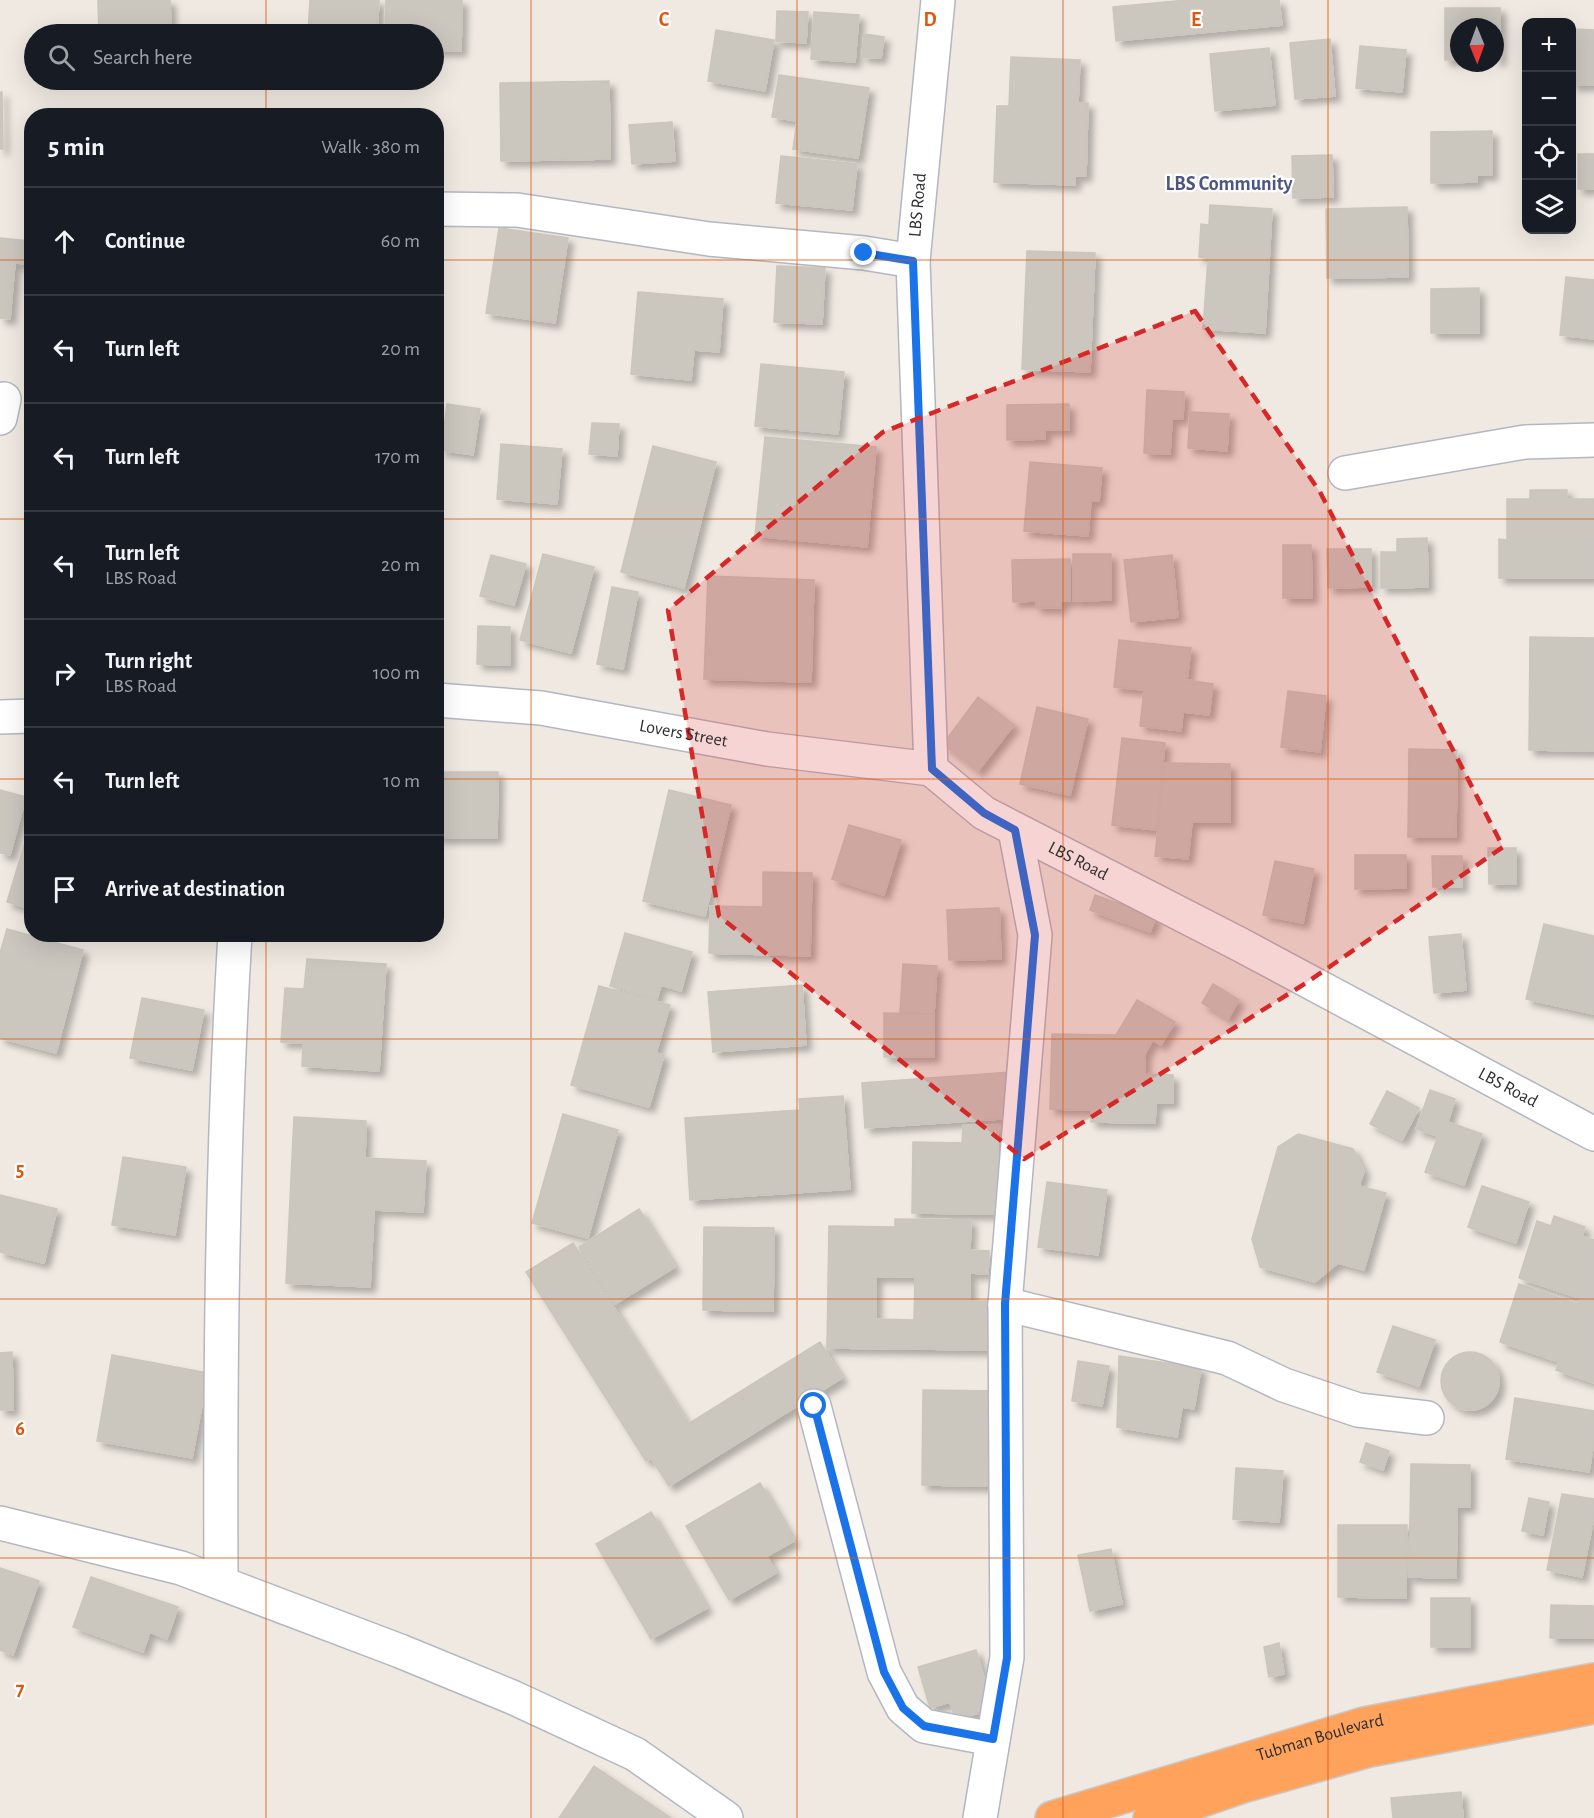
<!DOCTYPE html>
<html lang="en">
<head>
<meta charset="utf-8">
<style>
  :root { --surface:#171b24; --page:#242831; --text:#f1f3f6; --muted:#9ea1a6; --line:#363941 }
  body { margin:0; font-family:"Alegreya Sans",sans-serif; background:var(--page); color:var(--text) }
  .controls { position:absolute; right:18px; top:18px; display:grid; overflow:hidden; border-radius:12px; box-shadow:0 6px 24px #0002 }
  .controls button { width:54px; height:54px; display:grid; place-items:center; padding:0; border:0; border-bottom:2px solid var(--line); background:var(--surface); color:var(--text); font:30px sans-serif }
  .compass { position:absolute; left:1450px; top:18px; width:54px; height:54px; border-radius:50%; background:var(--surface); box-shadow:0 6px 24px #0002; rotate:179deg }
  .stop { position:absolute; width:18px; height:18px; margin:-14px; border:4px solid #1a73e8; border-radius:50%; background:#fff }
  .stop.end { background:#1a73e8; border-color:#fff; box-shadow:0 2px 6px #0008 }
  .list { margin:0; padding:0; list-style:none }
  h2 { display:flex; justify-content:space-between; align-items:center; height:78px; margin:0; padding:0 24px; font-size:26px }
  h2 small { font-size:20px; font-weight:400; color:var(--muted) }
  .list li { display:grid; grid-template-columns:39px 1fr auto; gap:18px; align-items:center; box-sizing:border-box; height:108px; padding:0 24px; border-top:2px solid var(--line) }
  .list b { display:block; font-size:22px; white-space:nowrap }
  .list p { margin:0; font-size:20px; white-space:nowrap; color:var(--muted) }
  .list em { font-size:20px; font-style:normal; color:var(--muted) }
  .icon { flex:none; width:33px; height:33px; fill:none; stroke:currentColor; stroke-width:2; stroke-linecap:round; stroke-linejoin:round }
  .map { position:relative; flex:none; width:1594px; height:1818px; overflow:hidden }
  .search { position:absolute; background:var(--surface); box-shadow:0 6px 24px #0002; left:24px; top:24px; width:420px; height:66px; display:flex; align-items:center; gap:15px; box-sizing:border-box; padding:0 21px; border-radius:33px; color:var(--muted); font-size:22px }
  .panel { position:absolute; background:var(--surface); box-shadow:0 6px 24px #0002; left:24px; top:108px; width:420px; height:834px; border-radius:24px }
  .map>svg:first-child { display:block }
  .building { fill:#cbc7bf; stroke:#cbc5ba; stroke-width:1.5; fill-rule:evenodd; filter:url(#shadow) }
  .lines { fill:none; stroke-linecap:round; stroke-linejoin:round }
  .street-casing { stroke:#b4b7c1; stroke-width:36 }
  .highway-casing { stroke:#c9c9c9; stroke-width:36 }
  .street { stroke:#fff; stroke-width:33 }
  .highway { stroke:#ffa35c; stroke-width:33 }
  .route { stroke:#1a73e8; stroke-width:8 }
  .marked { fill:#d62828; fill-opacity:0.2; stroke:#d62828; stroke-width:4.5; stroke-dasharray:12 8; stroke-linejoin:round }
  .grid { fill:none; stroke:#df570e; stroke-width:1.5; stroke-opacity:0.55 }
  .labels { text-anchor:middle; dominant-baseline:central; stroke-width:4.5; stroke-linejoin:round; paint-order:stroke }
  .street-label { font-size:18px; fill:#2e2e2e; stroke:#fff }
  .neighbourhood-label { font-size:20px; font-weight:bold; fill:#4d5680; stroke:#fff }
  .grid-label { font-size:20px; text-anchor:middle; font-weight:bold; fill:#df570e; stroke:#fff; stroke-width:4.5; stroke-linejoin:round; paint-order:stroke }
</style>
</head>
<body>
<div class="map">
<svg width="1594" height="1818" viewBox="0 0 1594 1818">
  <defs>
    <filter id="shadow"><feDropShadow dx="5.5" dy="5.5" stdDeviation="3" flood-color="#0004"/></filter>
  </defs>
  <rect width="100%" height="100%" fill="#efe9e1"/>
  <!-- building -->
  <g class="building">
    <path d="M98,0h72l1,34h-72z"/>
    <path d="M310,0h69l-2,34h-69z"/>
    <path d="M386,0h76l-1,51 -27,-1v-16h-36v-4h-13z"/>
    <path d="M1187,0h92l3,25 -166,16 -3,-34z"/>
    <path d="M1445,8h55v52h-5v-33h-36v33h-14z"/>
    <path d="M777,11l31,1 -2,31 -30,-2z"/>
    <path d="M814,12l45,3 -4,47 -44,-3z"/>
    <path d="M1572,29l22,1v55h-22z"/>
    <path d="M716,30l58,10 -9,51 -57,-10z"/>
    <path d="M864,34l20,3 -3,21 -19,-1z"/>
    <path d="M1330,39l5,57 -40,3 -5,-56z"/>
    <path d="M1360,46l46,4 -4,42 -46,-4z"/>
    <path d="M1269,48l6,57 -60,6 -5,-57z"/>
    <path d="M1011,57l69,3 -2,43h10l-2,73h-11v9l-81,-3 3,-76h12z"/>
    <path d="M779,75l90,13 -11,70 -65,-9 4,-28 -25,-4z"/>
    <path d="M609,81l1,78 -109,2 -1,-78z"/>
    <path d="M0,92h2l1,57h-3z"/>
    <rect x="251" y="114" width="88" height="2"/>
    <path d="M672,122l3,39 -43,3 -3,-39z"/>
    <path d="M1492,131v44h-15v7l-46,1v-51z"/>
    <rect x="1578" y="154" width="16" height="35"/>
    <path d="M1332,155l1,42 -40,1 -1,-42z"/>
    <path d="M781,156l76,8 -5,46 -76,-7z"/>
    <path d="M1210,205l62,4 -7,124 -62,-4 5,-71 -9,-1 2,-33 8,1z"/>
    <path d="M1407,207l1,70 -81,1 -1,-69z"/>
    <path d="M499,228l69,10 -13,85 -69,-10z"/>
    <path d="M0,238l29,3 -2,23 -12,-1 -5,56 -10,-1z"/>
    <path d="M1027,251l68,2 -5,119 -68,-3z"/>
    <path d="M777,266l48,2 -3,56 -48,-2z"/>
    <path d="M1566,277l28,3v59l-34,-4z"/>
    <path d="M1479,288v45h-48v-44z"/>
    <path d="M638,292l85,7 -4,53 -25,-2 -3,30 -60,-6z"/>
    <path d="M761,364l83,8 -6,62 -83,-8z"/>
    <path d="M1147,390l37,2 -1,27h-11l-2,35 -26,-1z"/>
    <path d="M447,404l33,5 -7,46 -32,-5z"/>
    <path d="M1069,404v26h-24v9l-38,1v-35z"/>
    <path d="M1190,412l39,2 -2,37 -39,-3z"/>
    <path d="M592,423l27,1 -2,32 -28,-2z"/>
    <path d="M765,437l111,10 -9,100 -112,-11z"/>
    <path d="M501,444l61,5 -5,55 -60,-5z"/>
    <path d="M653,446l63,16 -32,126 -63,-16z"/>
    <path d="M1030,462l72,6 -3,33h-8l-3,35 -64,-5z"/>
    <path d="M1530,490h37v9h27v79h-95v-39l8,1v-41h23z"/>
    <path d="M1427,538l1,49 -47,1v-36h16v-13z"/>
    <path d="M1283,545h28l1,53h-29z"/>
    <path d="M1327,549h44v38l-43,1z"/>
    <path d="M543,554l51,13 -23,86 -51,-13z"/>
    <path d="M1073,554h38v46l-38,1z"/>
    <path d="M491,555l35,9 -12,41 -34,-9z"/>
    <path d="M1172,555l6,62 -47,5 -7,-62z"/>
    <path d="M1070,559v42h-9v7h-25v-7l-23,1 -1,-42z"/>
    <path d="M708,576l106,4 -3,102 -107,-3z"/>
    <path d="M612,587l26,5 -15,77 -26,-5z"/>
    <path d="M478,626l32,1v38l-33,-1z"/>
    <path d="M1530,637l64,1v113l-65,-1z"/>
    <path d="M1119,640l72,8 -4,32 26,4 -4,31 -26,-3 -2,19 -41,-5 4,-36 -30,-3z"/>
    <path d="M1288,691l38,5 -6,56 -39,-5z"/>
    <path d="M978,697l36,28 -36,46 -35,-27z"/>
    <path d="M1037,707l51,12 -18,76 -50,-11z"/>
    <path d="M1122,738l43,5 -9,87 -44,-5z"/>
    <path d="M1409,749l48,1 -1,87h-48z"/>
    <path d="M1165,763l65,1v58h-38l-4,37 -33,-3z"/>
    <path d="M436,772h62l-1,66h-61z"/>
    <path d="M0,790l26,7 -16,58 -10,-2z"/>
    <path d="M669,790l62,15 -26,111 -62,-15z"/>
    <path d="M32,819v90l-25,-7z"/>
    <path d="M849,825l52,15 -17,55 -52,-16z"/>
    <path d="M1488,848h28v36h-27z"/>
    <path d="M1355,855h51v33l-51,1z"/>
    <path d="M1432,856h30v31h-29z"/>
    <path d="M1275,861l39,8 -11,54 -40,-8z"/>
    <path d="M763,872l49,1 -2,83 -101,-3 1,-47 53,1z"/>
    <path d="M1095,895l61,22 -6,15 -60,-22z"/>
    <path d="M999,908l2,51 -52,1 -2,-50z"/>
    <path d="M1544,924l50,12v78l-68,-15z"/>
    <path d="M7,929l76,21 -27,103 -56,-15v-85z"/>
    <path d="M625,933l67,19 -11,39 -20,-6 -4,14 -47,-13z"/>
    <path d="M1461,934l5,56 -32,3 -5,-56z"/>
    <path d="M307,959l79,5 -7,107 -77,-5 1,-23 -22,-1 4,-54 19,1z"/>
    <path d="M903,964l34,2 -3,48 -34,-2z"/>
    <path d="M1213,984l26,16 -11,19 -26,-16z"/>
    <path d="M802,985l4,60 -93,7 -5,-60z"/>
    <path d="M599,986l71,19 -14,48 8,2 -15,52 -78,-22z"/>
    <path d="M142,998l62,12 -12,60 -62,-12z"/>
    <path d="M1137,1000l38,22 -14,23 -8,-5 -8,14v20l28,1v28h-17l-1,20 -64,-1v-12l-41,-1 2,-75 64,1z"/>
    <path d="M884,1013l50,1v43h-50z"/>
    <path d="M1011,1072l4,46 -150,10 -3,-45z"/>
    <path d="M1430,1090l25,9 -7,23 34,12 -18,51 -39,-13 13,-36 -22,-7z"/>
    <path d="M1387,1091l32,17 -17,32 -32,-16z"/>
    <path d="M843,1096l7,93 -160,11 -5,-82 115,-8 -1,-11z"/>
    <path d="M563,1114l55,16 -30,108 -56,-15z"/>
    <path d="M294,1117l72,4 -1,37 61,3 -3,51 -49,-2 -4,77 -84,-4z"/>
    <path d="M963,1125h35l-1,89 -85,-1 1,-71 49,1z"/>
    <path d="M1298,1134l55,15 11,22 -5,15 27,7 -22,77 -26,-7 -23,19 -55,-15 -8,-28 26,-92z"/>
    <path d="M123,1157l63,10 -11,68 -63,-10z"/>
    <path d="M1047,1182l60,8 -9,65 -60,-8z"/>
    <path d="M1482,1186l47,16 -13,41 -48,-16z"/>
    <path d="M0,1195l57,14 -13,54 -44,-11z"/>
    <path d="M639,1209l36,58 -60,37 -36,-57z"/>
    <path d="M1554,1216l31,11 -3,9 12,4v143l-38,-13 3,-8 -59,-20 19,-58 59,20 2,-6 -61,-20 18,-57 14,5z"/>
    <path d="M895,1219l76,1 -1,30 19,1 -1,23 -18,-1v28h26v49l-169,-2 2,-122 66,1zM876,1277h39l-1,43 -38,-1z"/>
    <path d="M704,1227l70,1 -1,83 -70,-1z"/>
    <path d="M573,1243l115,181 132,-82 22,36 -173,108 -18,-28 -5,3 -120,-189z"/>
    <path d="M1393,1326l42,14 -16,46 -42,-14z"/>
    <circle cx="1470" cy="1381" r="29"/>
    <path d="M12,1352l1,58h-13v-57z"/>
    <path d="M112,1355l96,18 -16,85 -95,-17z"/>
    <path d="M1119,1356l82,12 -7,41 -12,-2 -5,30 -60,-10z"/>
    <path d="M1078,1361l31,5 -7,40 -30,-5z"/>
    <path d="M923,1390l70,1 -2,95 -69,-1z"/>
    <path d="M1515,1398l79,13v30l-5,31 -83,-13z"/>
    <path d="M1366,1443l23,8 -6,19 -23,-8z"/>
    <path d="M1411,1464l59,1v42h-13l-1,71 -47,-1z"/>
    <path d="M1236,1468l47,3 -4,51 -46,-3z"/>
    <path d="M760,1483l34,58 -27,15 9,17 -47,27 -43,-74z"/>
    <path d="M1562,1494l32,5v18l-12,60 -35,-7z"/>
    <path d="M1529,1498l20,4 -6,33 -21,-4z"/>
    <path d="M651,1512l56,96 -56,31 -55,-95z"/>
    <path d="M1338,1525h69l-1,73 -68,-1z"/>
    <path d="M1111,1549l11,55 -32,7 -12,-56z"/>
    <path d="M0,1568l39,13 -26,74 -13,-5z"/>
    <path d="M91,1577l87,30 -11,32 -17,-7 -7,20 -70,-25z"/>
    <rect x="1431" y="1598" width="39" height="49"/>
    <path d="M1551,1605l42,1v32h-43z"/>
    <path d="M1279,1643l5,31 -15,3 -5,-30z"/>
    <path d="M976,1650l17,59 -38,11 -5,-18 -20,6 -12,-41z"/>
    <path d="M594,1766l77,52h-112z"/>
    <path d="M1461,1792l2,26h-70l-2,-20z"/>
  </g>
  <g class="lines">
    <!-- street casing -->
    <g class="street-casing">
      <g id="street">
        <path id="s1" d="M938,0l-25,261 18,508 53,44 255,131 355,190"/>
        <path d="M436,209l81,1 192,29 155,14 49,8"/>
        <path d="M0,418l4,-19"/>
        <path d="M1345,473l180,-31 69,-2"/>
        <path id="s2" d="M436,700l105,8 226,41 164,20"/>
        <path d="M0,717l32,-1"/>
        <path d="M1005,1304l222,54 57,27 74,25 69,8"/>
        <path d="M814,1406l70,266 19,36 21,18 69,13"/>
        <path d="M0,1523l181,45 219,83 112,46 123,57 91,64"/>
        <path d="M221,1582c-1,-216 1,-432 14,-648"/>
        <path d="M980,1818l27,-161 -2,-353 30,-369 -20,-105"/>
      </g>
    </g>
    <!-- highway casing -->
    <g class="highway-casing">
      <g id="highway">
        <path id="s3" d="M1052,1818l312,-94 230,-44"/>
        <path d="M1150,1818l93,-32 127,-36 224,-43"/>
      </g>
    </g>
    <!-- street -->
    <use href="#street" class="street"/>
    <!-- highway -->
    <use href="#highway" class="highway"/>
  </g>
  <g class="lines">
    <!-- route -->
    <path class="route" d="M814,1406l70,266 19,36 21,18 69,13 14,-81 -2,-354 30,-369 -20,-105 -31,-17 -52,-44 -19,-508 -49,-8"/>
  </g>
  <!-- marked area -->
  <path class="marked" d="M1195,311l125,181 183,355 -197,136 -282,176 -305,-243 -51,-306 215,-178z"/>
  <!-- grid -->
  <path class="grid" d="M266,0v34M531,0v1818M797,0v1818M1063,0v1818M1328,0v1818M266,80v36M0,260h32M436,260h1158M0,519h32M436,519h1158M0,779h32M436,779h1158M266,934v884M0,1039h1594M0,1299h1594M0,1558h1594"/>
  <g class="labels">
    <!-- street labels -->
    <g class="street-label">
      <text transform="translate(918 205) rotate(-85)">LBS Road</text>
      <text stroke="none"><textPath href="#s2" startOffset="250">Lovers Street</textPath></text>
      <text stroke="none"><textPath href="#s1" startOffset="945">LBS Road</textPath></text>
      <text stroke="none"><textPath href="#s1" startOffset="1431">LBS Road</textPath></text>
      <text stroke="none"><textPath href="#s3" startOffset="280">Tubman Boulevard</textPath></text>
    </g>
    <!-- neighbourhood labels -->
    <g class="neighbourhood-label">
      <text x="1229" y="184">LBS Community</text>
    </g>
  </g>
  <g class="grid-label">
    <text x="664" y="26">C</text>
    <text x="930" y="26">D</text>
    <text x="1196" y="26">E</text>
    <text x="20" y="1176">5</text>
    <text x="20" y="1435">6</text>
    <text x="20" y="1695">7</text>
  </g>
</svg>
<div class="controls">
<button>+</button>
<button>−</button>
<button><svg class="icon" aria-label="locate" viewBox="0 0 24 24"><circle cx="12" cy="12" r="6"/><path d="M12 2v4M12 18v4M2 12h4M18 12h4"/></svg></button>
<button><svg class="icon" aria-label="layers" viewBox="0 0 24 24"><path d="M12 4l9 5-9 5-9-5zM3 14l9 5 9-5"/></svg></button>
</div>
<svg class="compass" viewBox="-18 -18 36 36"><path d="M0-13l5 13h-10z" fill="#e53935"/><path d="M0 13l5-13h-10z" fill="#9ea1a6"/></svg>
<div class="stop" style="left:814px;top:1406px"></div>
<div class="stop end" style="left:864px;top:253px"></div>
<div class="search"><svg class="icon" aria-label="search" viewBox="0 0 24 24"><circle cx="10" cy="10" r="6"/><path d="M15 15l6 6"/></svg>Search here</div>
<section class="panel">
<h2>5 min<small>Walk · 380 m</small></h2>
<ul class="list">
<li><svg class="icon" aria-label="ahead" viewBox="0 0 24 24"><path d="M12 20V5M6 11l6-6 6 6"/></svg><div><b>Continue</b></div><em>60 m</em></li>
<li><svg class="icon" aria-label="left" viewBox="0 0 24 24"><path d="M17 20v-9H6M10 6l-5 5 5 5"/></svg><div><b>Turn left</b></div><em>20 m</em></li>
<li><svg class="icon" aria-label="left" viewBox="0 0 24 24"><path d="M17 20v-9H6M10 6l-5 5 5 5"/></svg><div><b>Turn left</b></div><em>170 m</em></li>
<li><svg class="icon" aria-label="left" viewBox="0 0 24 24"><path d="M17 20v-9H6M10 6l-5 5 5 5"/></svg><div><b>Turn left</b><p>LBS Road</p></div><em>20 m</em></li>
<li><svg class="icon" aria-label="right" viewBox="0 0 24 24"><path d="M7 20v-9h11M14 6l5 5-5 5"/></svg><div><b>Turn right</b><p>LBS Road</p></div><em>100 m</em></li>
<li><svg class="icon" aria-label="left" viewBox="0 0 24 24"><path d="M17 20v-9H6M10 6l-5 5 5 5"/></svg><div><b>Turn left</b></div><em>10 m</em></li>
<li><svg class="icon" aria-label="arrive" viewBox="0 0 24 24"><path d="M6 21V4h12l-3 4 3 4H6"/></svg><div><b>Arrive at destination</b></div></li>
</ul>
</section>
</div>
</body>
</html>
